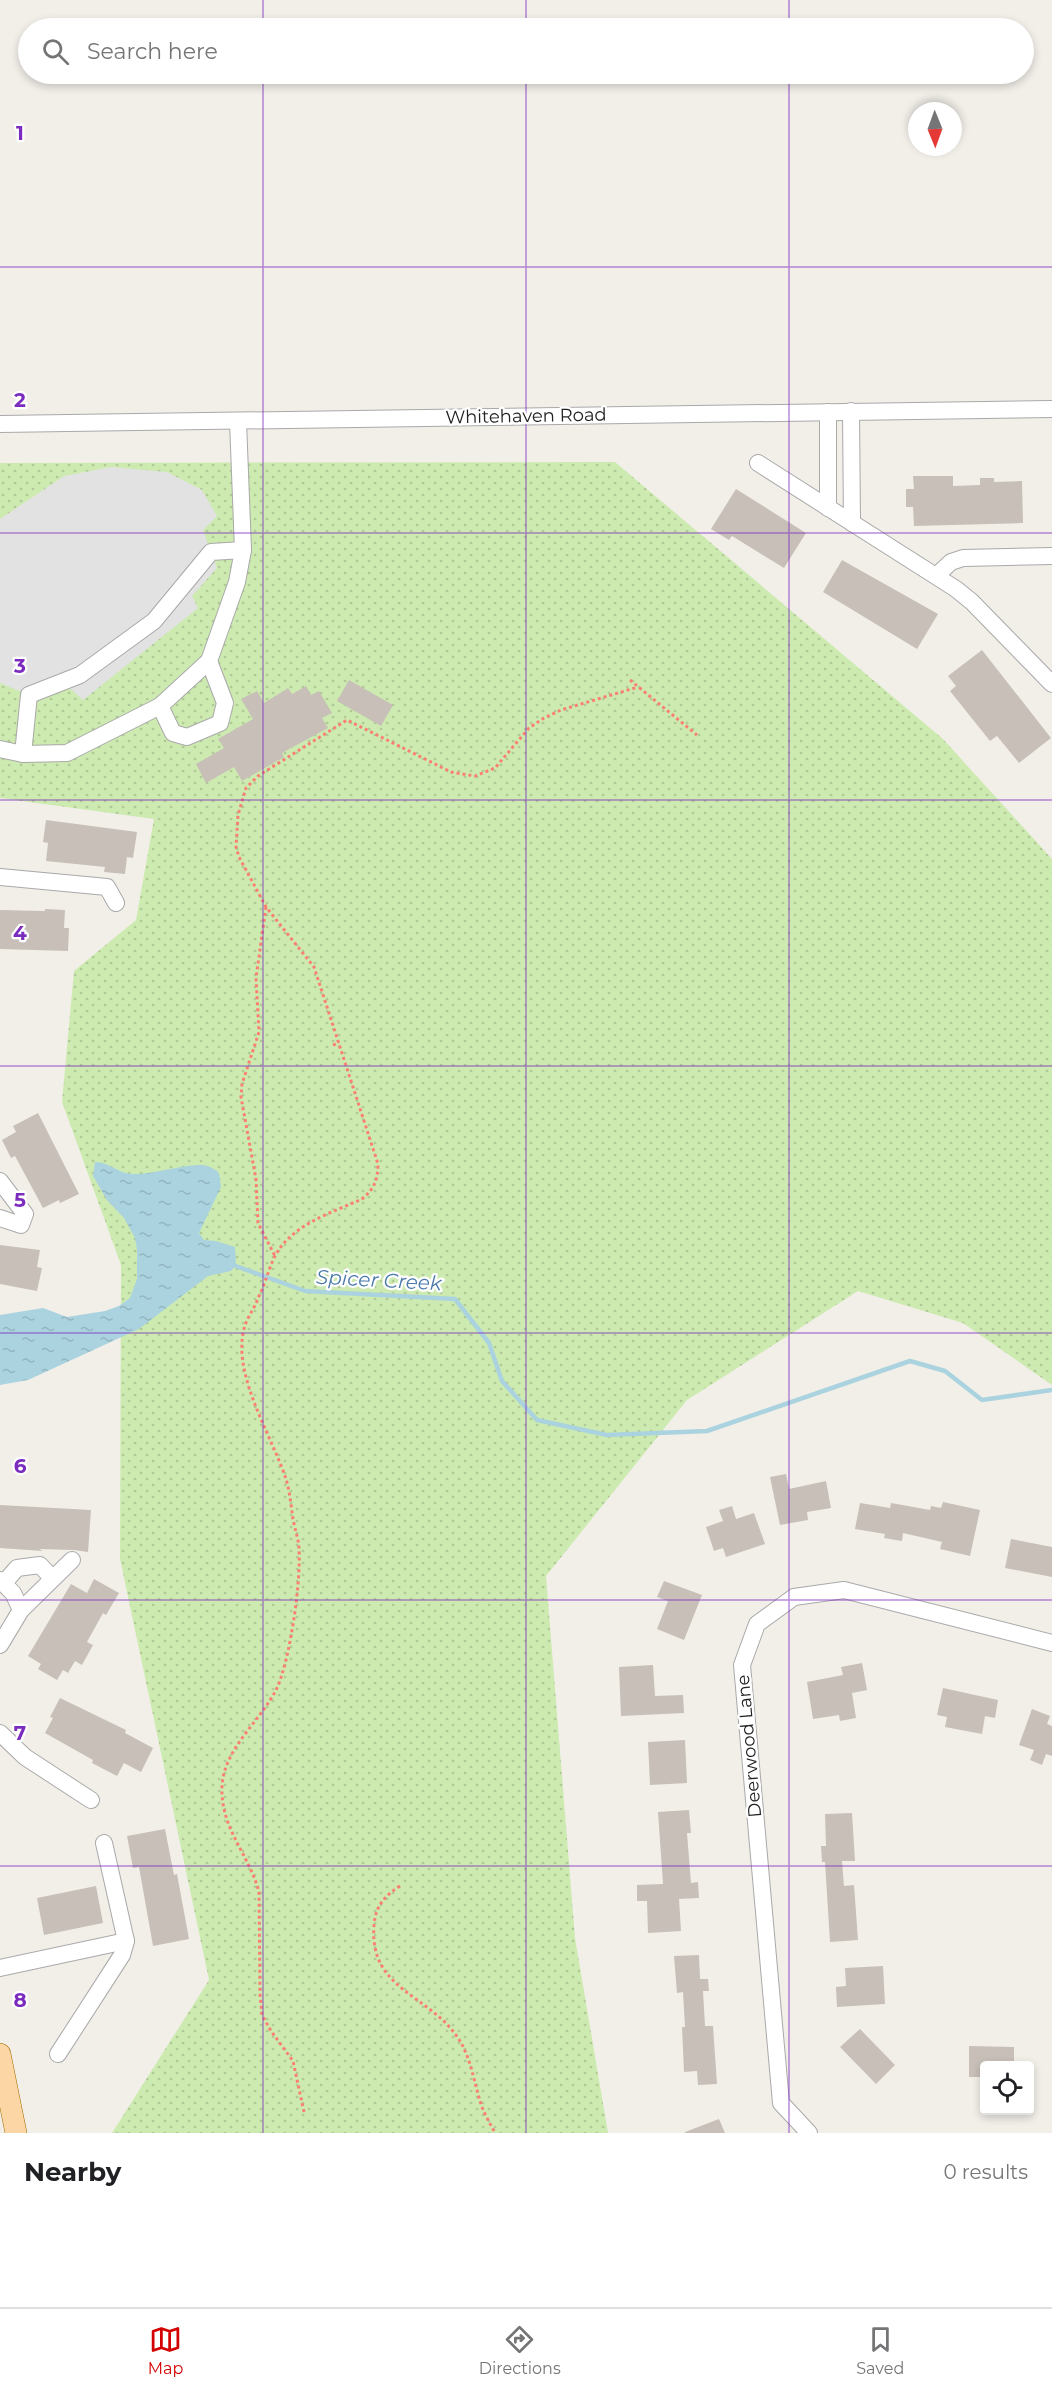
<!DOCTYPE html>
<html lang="en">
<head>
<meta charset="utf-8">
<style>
  :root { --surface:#fff; --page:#f2f2f2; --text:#202124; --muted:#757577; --line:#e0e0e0; --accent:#d40000 }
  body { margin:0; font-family:Montserrat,sans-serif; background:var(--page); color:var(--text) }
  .controls { position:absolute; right:18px; bottom:18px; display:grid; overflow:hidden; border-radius:6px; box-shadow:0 3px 9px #0003 }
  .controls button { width:54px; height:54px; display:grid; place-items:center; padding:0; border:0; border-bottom:2px solid var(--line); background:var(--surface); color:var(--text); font:30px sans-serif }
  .compass { position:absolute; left:908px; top:102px; width:54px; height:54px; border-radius:50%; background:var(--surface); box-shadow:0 3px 9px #0003; rotate:179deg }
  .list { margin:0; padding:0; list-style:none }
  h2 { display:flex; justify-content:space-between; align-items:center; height:78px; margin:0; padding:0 24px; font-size:26px }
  h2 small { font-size:20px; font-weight:400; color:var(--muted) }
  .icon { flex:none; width:33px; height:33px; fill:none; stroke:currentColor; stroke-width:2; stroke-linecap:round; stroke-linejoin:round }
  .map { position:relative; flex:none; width:1052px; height:2133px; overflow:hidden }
  .search { position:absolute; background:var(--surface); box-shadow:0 3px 9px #0003; left:18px; right:18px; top:18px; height:66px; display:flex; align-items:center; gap:15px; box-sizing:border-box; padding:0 21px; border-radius:33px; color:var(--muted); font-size:22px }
  .sheet { height:174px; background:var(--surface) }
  nav { display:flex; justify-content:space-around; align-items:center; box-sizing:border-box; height:84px; border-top:2px solid var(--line); background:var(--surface); font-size:16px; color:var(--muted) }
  nav a { display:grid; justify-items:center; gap:3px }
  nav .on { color:var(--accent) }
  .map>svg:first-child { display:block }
  .grass { fill:url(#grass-dots) }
  .parking { fill:#e2e2e2 }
  .water { fill:url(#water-ripples) }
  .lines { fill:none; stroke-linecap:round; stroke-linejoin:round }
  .stream { stroke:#aad3df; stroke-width:4.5 }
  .building { fill:#c7bfb8 }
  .minor-casing { stroke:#a9a9a9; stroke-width:18 }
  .major-casing { stroke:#a06b00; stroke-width:22 }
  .path { stroke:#fa8072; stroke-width:3; stroke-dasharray:3 3; stroke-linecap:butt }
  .minor { stroke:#fff; stroke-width:16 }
  .major { stroke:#fcd6a4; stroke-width:21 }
  .grid { fill:none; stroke:#7b2cbf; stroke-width:1.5; stroke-opacity:0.55 }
  .labels { text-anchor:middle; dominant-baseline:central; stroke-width:4.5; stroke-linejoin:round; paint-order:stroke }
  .street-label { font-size:18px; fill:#222; stroke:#fff }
  .water-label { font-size:20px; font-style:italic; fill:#4a7aab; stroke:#fff }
  .grid-label { font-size:20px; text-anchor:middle; font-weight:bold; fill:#7b2cbf; stroke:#fff; stroke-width:4.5; stroke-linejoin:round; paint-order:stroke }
</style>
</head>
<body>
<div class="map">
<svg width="1052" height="2133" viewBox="0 0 1052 2133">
  <defs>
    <pattern id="grass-dots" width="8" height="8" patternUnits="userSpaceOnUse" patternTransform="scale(1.5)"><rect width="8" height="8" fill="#cdebb0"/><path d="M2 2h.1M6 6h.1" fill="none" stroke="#b0c997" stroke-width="1.8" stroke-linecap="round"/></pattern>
    <pattern id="water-ripples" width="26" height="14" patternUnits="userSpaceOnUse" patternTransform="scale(1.5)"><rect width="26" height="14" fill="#aad3df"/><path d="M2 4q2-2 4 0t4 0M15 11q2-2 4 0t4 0" fill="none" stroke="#92b5bf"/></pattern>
  </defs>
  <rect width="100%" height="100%" fill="#f2efe9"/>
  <!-- grass -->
  <path class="grass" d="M615,462l328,277 109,120v526l-89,-62 -105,-32 -171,109 -141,176 29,362 33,195h-496l97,-153 -89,-421 1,-294 -59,-163 12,-131 62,-51 18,-101 -154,-21v-335z"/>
  <!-- parking -->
  <path class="parking" d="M111,467l56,5 35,18 15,26 -14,14 14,38 -25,28 6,12 -115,92 -17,-15 -37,10 -29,-12v-164l64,-43z"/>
  <!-- water -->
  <path class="water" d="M95,1162c15,0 23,12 39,12 17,1 61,-13 73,-8 4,1 9,4 12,7l2,14 -22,46 5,7 12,1 19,6 1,18 -5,6 -23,5 -69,53 -111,51 -28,5v-70l43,-7 24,9 38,-6 14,-5 11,-8 7,-19v-29l-2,-12 -11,-20 -17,-18 -14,-24z"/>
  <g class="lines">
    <!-- stream -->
    <path class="stream" d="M233,1265l72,26 150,8 34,44 13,38 35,39 70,15 100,-4 203,-70 35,10 37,29 70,-10"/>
  </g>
  <!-- building -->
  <g class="building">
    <path d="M913,476h40v10l27,-1v-7h14v4l28,-1 1,42 -109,3 -1,-19h-7v-18h8z"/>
    <path d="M736,489l70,44 -22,35 -52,-32 -3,4 -18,-11z"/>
    <path d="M842,560l96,54 -21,35 -94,-57z"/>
    <path d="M982,650l69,88 -32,25 -22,-27 -7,5 -40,-50 6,-5 -8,-10z"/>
    <path d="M349,680l44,25 -12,21 -44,-25z"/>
    <path d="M306,686l5,9 8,-4 13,22 -10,5 6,10 -46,25 2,4 -42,24 -8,-14 -28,16 -10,-19 28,-16 -6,-9 35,-20 -12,-20 16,-8 7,12 24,-15 4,6z"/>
    <path d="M46,820l91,12 -4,26 -6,-1 -2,17 -21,-2 1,-5 -59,-6 2,-18 -5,-1z"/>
    <path d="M45,909l20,1 -1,18h5l-1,23 -68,-2v-39l45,1z"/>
    <path d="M38,1113l41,81 -19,9 -1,-3 -16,8 -28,-52 -4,2 -9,-18 14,-8 -3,-6z"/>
    <path d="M0,1245l40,5 -3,17 5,1 -5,23 -37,-7z"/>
    <path d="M786,1474l3,15 37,-8 5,27 -24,4 1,8 -28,5 -10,-48z"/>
    <path d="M943,1502l37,8 -10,46 -30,-7 2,-7 -39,-9 -1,8 -18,-3 1,-4 -30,-5 5,-26 30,5 1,-5 39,7 1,-4 10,2z"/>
    <path d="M0,1505l91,5 -3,42 -14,-2 -35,-1 4,2 -43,-3z"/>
    <path d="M732,1506l4,13 18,-6 11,31 -39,13 -3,-9 -9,3 -8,-24 17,-6 -4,-11z"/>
    <path d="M1011,1539l41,8v30l-47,-9z"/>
    <path d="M94,1579l25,14 -13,22 -3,-2 -16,29 6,3 -11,20 -7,-4 -7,12 -5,-3 -6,10 -19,-11 3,-5 -13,-8 43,-72 16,9z"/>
    <path d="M664,1581l38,14 -18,45 -27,-11 11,-28 -11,-4z"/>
    <path d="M862,1663l5,27 -15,3 4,25 -16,3 -1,-6 -26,4 -6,-37 36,-7 -2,-8z"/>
    <path d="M653,1665l2,31 28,-1 1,18 -63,3 -2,-49z"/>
    <path d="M943,1688l55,12 -3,18 -10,-2 -3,18 -37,-7 2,-10 -10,-2z"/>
    <path d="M60,1698l66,32 -1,3 28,15 -12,24 -17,-9 -7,13 -25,-13 1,-3 -48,-27 8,-15 -3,-1z"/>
    <path d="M1032,1709l18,7 -3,8 5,2v30l-6,-2 -4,11 -12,-5 4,-10 -15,-5z"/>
    <path d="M685,1740l2,43 -37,2 -2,-43z"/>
    <path d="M689,1810l2,23h-4l4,50 7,-1 1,16 -20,1 2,32 -33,2 -1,-32h-10v-16l26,-1 -5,-72z"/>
    <path d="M852,1813l3,48h-13l2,25 10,-1 4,55 -28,2 -5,-80h-3l-1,-16h5l-1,-32z"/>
    <path d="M165,1829l9,46 3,-1 12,65 -36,7 -14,-79 -6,1 -6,-32z"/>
    <path d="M96,1886l7,37 -59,12 -7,-37z"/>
    <path d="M699,1955l1,24h8l1,12h-6l2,35h8l4,58 -19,1 -1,-14 -13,1 -2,-45h3l-2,-35 -6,1 -3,-37z"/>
    <path d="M883,1966l2,38 -48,3 -1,-20 10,-1 -1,-18z"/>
    <path d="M860,2029l35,36 -19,19 -36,-37z"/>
    <path d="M969,2046l45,1v19h-30v11h-15z"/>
    <path d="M719,2119l6,14h-40v-1z"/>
  </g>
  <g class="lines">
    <!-- minor casing -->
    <g class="minor-casing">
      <g id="minor">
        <path d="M851,411l1,112"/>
        <path d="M0,424l1052,-15"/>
        <path d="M758,463l198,126 16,13 80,82"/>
        <path d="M828,508v-96"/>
        <path d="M937,575l14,-13 12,-4 89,-2"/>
        <path d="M160,706l13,27 14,4 33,-14 5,-20 -16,-42"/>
        <path d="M0,749l23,5 44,-1 93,-47 49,-45 28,-79 6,-32 -5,-129"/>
        <path d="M23,754l6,-59 51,-20 74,-54 57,-69 32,-2"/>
        <path d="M0,877l107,10 9,16"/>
        <path d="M0,1181l25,33 -4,11 -21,-7"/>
        <path d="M0,1580l13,13 8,17"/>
        <path d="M4,1583l13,-15 23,-3 12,13"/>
        <path d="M0,1645l21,-35 51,-50"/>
        <path d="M0,1733l25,24 66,43"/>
        <path d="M0,1968l126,-27"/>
        <path d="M58,2054l64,-99 4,-14 -22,-98"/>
        <path d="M809,2133l-28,-30 -39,-438 15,-41 37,-27 50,-7 208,53"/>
      </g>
    </g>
    <!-- major casing -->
    <g class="major-casing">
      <path id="major" d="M0,2054l16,79"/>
    </g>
    <!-- path -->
    <g class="path">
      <path d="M630,680l67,55"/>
      <path d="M266,907l-10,71 3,54 -17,52 -1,13 15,82 2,44 17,33"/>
      <path d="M333,1045l6,-2"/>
      <path d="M400,1886c-16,10 -25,21 -26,40 -5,64 55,68 84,112 13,19 16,45 23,66 3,10 9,19 14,29"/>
      <path d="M304,2112l-11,-51 -22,-30 -9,-16 -2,-21 -1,-102c-10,-38 -39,-64 -37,-106 2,-38 39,-65 55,-98 13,-29 24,-105 22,-138 0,-10 -4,-20 -6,-31 -2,-13 -3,-27 -7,-40 -14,-43 -54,-104 -42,-150 3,-12 11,-21 15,-33 6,-12 9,-25 15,-38 16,-33 57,-45 88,-59 12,-10 16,-19 16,-35l-64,-197 -48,-60 -27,-50 -3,-10 2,-32 8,-27 12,-12 89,-56 104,52 24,4 20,-8 34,-40 15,-10 17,-8 77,-23"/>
    </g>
    <!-- minor -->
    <use href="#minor" class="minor"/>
    <!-- major -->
    <use href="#major" class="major"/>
  </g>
  <!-- grid -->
  <path class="grid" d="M263,0v28M526,0v28M789,0v28M263,74v2059M526,74v2059M789,74v2059M0,267h1052M0,533h1052M0,800h1052M0,1066h1052M0,1333h1052M0,1600h1052M0,1866h1052"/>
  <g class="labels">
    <!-- street labels -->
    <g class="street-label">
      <text transform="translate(526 416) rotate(-1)">Whitehaven Road</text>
      <text transform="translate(749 1746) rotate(-95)">Deerwood Lane</text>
    </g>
    <!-- water labels -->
    <g class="water-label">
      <text transform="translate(379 1280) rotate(3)">Spicer Creek</text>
    </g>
  </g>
  <g class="grid-label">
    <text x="20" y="140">1</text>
    <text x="20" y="407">2</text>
    <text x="20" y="673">3</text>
    <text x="20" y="940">4</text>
    <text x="20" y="1207">5</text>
    <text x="20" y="1473">6</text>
    <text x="20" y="1740">7</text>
    <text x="20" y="2007">8</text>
  </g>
</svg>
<div class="controls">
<button><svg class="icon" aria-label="locate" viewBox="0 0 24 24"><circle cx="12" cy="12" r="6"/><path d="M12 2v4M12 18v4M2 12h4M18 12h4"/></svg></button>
</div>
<svg class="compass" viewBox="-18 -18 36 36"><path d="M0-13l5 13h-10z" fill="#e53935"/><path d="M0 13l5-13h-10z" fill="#757577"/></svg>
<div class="search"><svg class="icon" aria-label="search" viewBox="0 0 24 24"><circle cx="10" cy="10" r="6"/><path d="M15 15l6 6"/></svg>Search here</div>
</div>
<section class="sheet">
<h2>Nearby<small>0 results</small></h2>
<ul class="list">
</ul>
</section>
<nav>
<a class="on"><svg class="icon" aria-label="map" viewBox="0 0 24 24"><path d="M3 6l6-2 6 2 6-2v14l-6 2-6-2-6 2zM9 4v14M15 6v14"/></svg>Map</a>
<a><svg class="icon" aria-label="directions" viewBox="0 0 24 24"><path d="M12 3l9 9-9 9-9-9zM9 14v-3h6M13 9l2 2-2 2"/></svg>Directions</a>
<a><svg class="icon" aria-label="saved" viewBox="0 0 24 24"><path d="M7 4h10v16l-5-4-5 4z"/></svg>Saved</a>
</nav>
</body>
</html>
